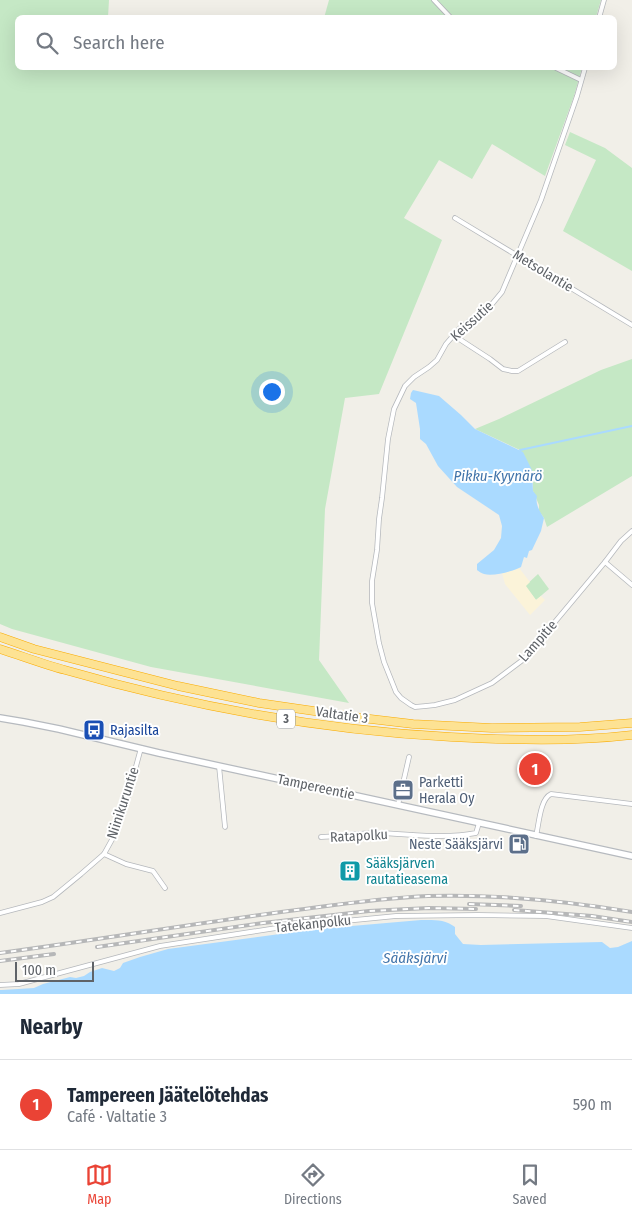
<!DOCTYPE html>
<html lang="en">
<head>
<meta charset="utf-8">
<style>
  :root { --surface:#fff; --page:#f2f2f3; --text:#1f2937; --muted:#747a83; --line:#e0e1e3; --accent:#ea4335 }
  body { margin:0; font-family:"Fira Sans Condensed",sans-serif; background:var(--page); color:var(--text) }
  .scale { position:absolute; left:15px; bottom:12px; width:79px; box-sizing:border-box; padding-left:5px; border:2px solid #5f6368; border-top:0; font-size:14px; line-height:18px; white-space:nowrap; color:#5f6368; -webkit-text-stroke:4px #fff; paint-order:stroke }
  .you { position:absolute; left:271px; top:391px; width:18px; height:18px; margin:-12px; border:4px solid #fff; border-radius:50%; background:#1a73e8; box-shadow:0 0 0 8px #1a73e833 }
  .badge { display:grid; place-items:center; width:32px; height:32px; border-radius:50%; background:var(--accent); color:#fff; font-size:16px; font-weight:700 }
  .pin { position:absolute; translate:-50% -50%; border:2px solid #fff; box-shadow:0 1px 5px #0006 }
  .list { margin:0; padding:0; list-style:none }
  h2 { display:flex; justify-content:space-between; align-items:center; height:65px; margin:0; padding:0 20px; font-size:21px }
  h2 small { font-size:16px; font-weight:400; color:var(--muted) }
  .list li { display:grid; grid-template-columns:32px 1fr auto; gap:15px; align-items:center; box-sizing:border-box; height:90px; padding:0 20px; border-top:1px solid var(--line) }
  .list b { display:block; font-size:19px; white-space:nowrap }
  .list p { margin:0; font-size:16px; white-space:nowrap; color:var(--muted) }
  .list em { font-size:16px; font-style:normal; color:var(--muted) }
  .icon { flex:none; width:28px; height:28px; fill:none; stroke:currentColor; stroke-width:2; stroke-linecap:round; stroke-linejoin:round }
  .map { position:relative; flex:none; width:632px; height:994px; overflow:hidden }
  .search { position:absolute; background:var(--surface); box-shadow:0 5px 20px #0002; left:15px; right:15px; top:15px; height:55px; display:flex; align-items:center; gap:12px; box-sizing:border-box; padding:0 18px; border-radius:8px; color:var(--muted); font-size:19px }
  .sheet { height:155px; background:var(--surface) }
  nav { display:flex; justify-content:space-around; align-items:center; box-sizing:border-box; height:70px; border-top:1px solid var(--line); background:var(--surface); font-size:14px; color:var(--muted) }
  nav a { display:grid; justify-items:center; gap:2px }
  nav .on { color:var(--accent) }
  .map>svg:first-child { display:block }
  .green { fill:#c5e8c5 }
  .sand { fill:#fbf3d9 }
  .water { fill:#aadaff }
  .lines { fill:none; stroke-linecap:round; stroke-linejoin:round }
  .stream { stroke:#aadaff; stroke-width:2 }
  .street-casing { stroke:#b5b8bc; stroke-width:5.5 }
  .secondary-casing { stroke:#b6babf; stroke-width:8 }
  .highway-casing { stroke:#f9ab00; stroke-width:9 }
  .street { stroke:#fff; stroke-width:4 }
  .secondary { stroke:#fff; stroke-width:5.5 }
  .highway { stroke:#fde293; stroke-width:8 }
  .rail-casing { stroke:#b6b7b8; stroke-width:4 }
  .rail { stroke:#fff; stroke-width:2; stroke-dasharray:5.5; stroke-linecap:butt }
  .labels { text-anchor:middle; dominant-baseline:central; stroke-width:4; stroke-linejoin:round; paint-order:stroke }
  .shield { fill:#fff; stroke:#8f9295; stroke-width:1 }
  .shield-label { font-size:12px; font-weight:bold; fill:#5f6368 }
  .street-label { font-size:14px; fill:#5f6368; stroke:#fff }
  .transit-label { font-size:14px; fill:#164399; stroke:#fff; text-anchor:start }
  .service-label { font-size:14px; fill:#4e5e75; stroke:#fff; text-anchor:start }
  .culture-label { font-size:14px; fill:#0d838f; stroke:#fff; text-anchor:start }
  .water-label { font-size:15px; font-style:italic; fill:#4174aa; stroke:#fff }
</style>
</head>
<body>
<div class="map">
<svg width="632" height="994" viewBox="0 0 632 994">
  <rect width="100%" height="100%" fill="#f1efe8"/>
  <!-- green -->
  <g class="green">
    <path d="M0,0h109l-1,17 -90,1v50h564l-8,28 -29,80 -53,-32 -20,35 -33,-19 -35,58 38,22 -63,154 -34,4 -20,111 -6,151 30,43 -198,-36 -139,-38 -12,-5z"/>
    <path d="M329,0h272l-5,17 -272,1z"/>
    <path d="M570,132l35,16 27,20v103l-69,-40 33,-71 -31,-15z"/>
    <path d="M632,359v117l-85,51 -3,-9 -5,-7v-6l-6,-14v-12l-13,-29 -45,-21 24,-10 102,-49z"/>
    <path d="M538,574l11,15 -13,11 -11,-14z"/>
  </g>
  <!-- sand -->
  <path class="sand" d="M519,568l11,14 -4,4 10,14 5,-4 4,4 -15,15 -25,-31 -3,-11 13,-3z"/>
  <!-- water -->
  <g class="water">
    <path d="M413,390l26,6 22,19 14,14 48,23 9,18 1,21 4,5c-2,8 3,16 7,22l-3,13 -9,19 -3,1 -2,7 -3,-1 -3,10c-8,4 -28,10 -37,7 -1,0 -6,-3 -7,-4v-6l17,-14 7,-12 1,-12 -3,-11 -42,-28 -19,-21 -12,-22 -6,-5v-10l-4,-26 -6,-4 1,-6z"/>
    <path d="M421,920c12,0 24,-1 34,7v7l8,10 18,1 121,-3 8,6 8,-1 14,-6v53h-632v-4h2l32,-2 9,-4 27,-7 6,1 8,-2 6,-4 12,-4 12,3 6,-3 3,-5 17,-6 28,-8 149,-20z"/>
  </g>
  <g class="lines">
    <!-- stream -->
    <path class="stream" d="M520,450l112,-24"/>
    <!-- street casing -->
    <g class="street-casing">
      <g id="street">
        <path d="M434,0l17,18"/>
        <path d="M599,18l5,-18"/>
        <path d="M556,68l25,12"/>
        <path d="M585,68l-8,28 -36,104 -39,92 -10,12 -33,25 -13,15 -9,16 -8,7 -15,10 -9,9 -11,23 -6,30 -6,59 -3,21 -2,31 -5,31v22l7,40 5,19 12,30 5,6 10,7 4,2 11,-1 9,-1 20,-5 37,-17 32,-24 81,-97 16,-21 11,-10"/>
        <path d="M455,218l177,107"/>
        <path d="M453,335l37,24 13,10 9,2h6l47,-29"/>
        <path d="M605,562l27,23"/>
        <path d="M219,766l6,61"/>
        <path d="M398,805l11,-48"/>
        <path d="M536,836c3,-12 4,-37 15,-42l81,10"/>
        <path d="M321,837c19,-1 39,-4 58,-4 33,1 65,6 97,0l3,-10"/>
        <path d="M104,854l22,10 27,7 12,17"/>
        <path d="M0,913l42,-11 11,-5 28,-23 23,-20 10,-18 9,-22 18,-66"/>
        <path d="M0,985l19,-1 141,-38 129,-20 66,-6 41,-4 82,-1 68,1 86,12"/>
      </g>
    </g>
    <!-- secondary casing -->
    <g class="secondary-casing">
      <path id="secondary" d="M0,718l24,4 35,7 100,24 473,103"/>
    </g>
    <!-- highway casing -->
    <g class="highway-casing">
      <g id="highway">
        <path d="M0,637l34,12 144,37 81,17 103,15 51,6 79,4 88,-1 52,-4"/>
        <path d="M0,649c22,7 43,15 65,21 125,36 255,60 386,67 60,3 121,5 181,-2"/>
      </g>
    </g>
    <!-- street -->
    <use href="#street" class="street"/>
    <!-- secondary -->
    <use href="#secondary" class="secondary"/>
    <!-- highway -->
    <use href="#highway" class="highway"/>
    <!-- rail casing -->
    <g class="rail-casing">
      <g id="rail">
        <path d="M469,904l52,2"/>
        <path d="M514,910l78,6 40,6"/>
        <path d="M97,947l166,-24 106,-12 60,-3 47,1"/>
        <path d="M0,953c96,-13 192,-29 289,-42 46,-6 92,-13 139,-15 68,-2 138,5 204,16"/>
        <path d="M0,961l54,-7"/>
      </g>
    </g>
    <!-- rail -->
    <use href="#rail" class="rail"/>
  </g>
  <!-- icons -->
  <defs>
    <g id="bus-square" transform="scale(1.125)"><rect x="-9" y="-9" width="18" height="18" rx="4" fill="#1a4fb4" stroke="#fff"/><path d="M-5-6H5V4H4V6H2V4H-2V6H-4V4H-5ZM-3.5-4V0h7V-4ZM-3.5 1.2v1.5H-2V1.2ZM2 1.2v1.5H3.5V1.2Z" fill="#fff"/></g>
    <g id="office-square" transform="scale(1.125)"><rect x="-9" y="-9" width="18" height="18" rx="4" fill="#5c6f8a" stroke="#fff"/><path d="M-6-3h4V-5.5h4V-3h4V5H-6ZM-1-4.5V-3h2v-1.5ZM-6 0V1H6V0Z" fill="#fff"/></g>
    <g id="fuel-square" transform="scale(1.125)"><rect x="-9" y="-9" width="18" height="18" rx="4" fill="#5c6f8a" stroke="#fff"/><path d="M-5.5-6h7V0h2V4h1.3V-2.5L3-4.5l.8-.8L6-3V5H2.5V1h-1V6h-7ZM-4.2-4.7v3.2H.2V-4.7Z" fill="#fff"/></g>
    <g id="building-square" transform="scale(1.125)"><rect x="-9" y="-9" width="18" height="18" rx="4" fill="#0f9aa8" stroke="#fff"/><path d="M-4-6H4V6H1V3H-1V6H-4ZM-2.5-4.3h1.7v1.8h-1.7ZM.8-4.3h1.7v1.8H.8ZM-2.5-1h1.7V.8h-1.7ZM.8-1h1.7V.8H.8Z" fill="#fff"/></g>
  </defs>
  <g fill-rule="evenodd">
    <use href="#bus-square" x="94" y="730"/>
    <use href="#office-square" x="403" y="790"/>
    <use href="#fuel-square" x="519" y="844"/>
    <use href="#building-square" x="350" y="871"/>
  </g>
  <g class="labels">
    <!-- shield labels -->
    <rect class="shield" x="277" y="709.5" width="18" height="19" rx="4"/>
    <g class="shield-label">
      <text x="286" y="719">3</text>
    </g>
    <!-- street labels -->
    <g class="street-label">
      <text transform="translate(543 271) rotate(31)">Metsolantie</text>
      <text transform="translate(472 321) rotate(-42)">Keissutie</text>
      <text transform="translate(538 641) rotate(-49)">Lampitie</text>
      <text transform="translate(342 715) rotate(8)">Valtatie 3</text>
      <text transform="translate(316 787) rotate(12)">Tampereentie</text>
      <text transform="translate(123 803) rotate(-72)">Niinikuruntie</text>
      <text transform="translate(359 836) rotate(-3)">Ratapolku</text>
      <text transform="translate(313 924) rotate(-6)">Tatekanpolku</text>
    </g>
    <!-- transit labels -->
    <g class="transit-label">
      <text x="110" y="730">Rajasilta</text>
    </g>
    <!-- service labels -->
    <g class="service-label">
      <text x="419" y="782">Parketti<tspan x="419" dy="16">Herala Oy</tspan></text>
      <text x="503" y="844" text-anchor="end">Neste Sääksjärvi</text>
    </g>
    <!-- culture labels -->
    <g class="culture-label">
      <text x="366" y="863">Sääksjärven<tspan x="366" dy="16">rautatieasema</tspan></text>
    </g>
    <!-- water labels -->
    <g class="water-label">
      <text x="498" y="476">Pikku-Kyynärö</text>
      <text x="415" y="958">Sääksjärvi</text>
    </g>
  </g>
</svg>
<div class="scale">100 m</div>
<div class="you"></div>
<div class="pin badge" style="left:535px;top:769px">1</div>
<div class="search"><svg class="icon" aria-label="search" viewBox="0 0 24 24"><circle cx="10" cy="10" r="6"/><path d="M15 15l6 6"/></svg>Search here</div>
</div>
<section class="sheet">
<h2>Nearby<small></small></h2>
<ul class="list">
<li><span class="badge">1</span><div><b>Tampereen Jäätelötehdas</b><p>Café · Valtatie 3</p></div><em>590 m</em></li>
</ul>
</section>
<nav>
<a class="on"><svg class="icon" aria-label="map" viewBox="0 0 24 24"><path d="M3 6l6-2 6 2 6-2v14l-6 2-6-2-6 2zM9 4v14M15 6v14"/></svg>Map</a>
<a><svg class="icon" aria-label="directions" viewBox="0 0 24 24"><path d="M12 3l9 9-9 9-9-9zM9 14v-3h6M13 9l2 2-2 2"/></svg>Directions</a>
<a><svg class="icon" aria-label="saved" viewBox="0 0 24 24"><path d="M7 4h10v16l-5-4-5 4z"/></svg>Saved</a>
</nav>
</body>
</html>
